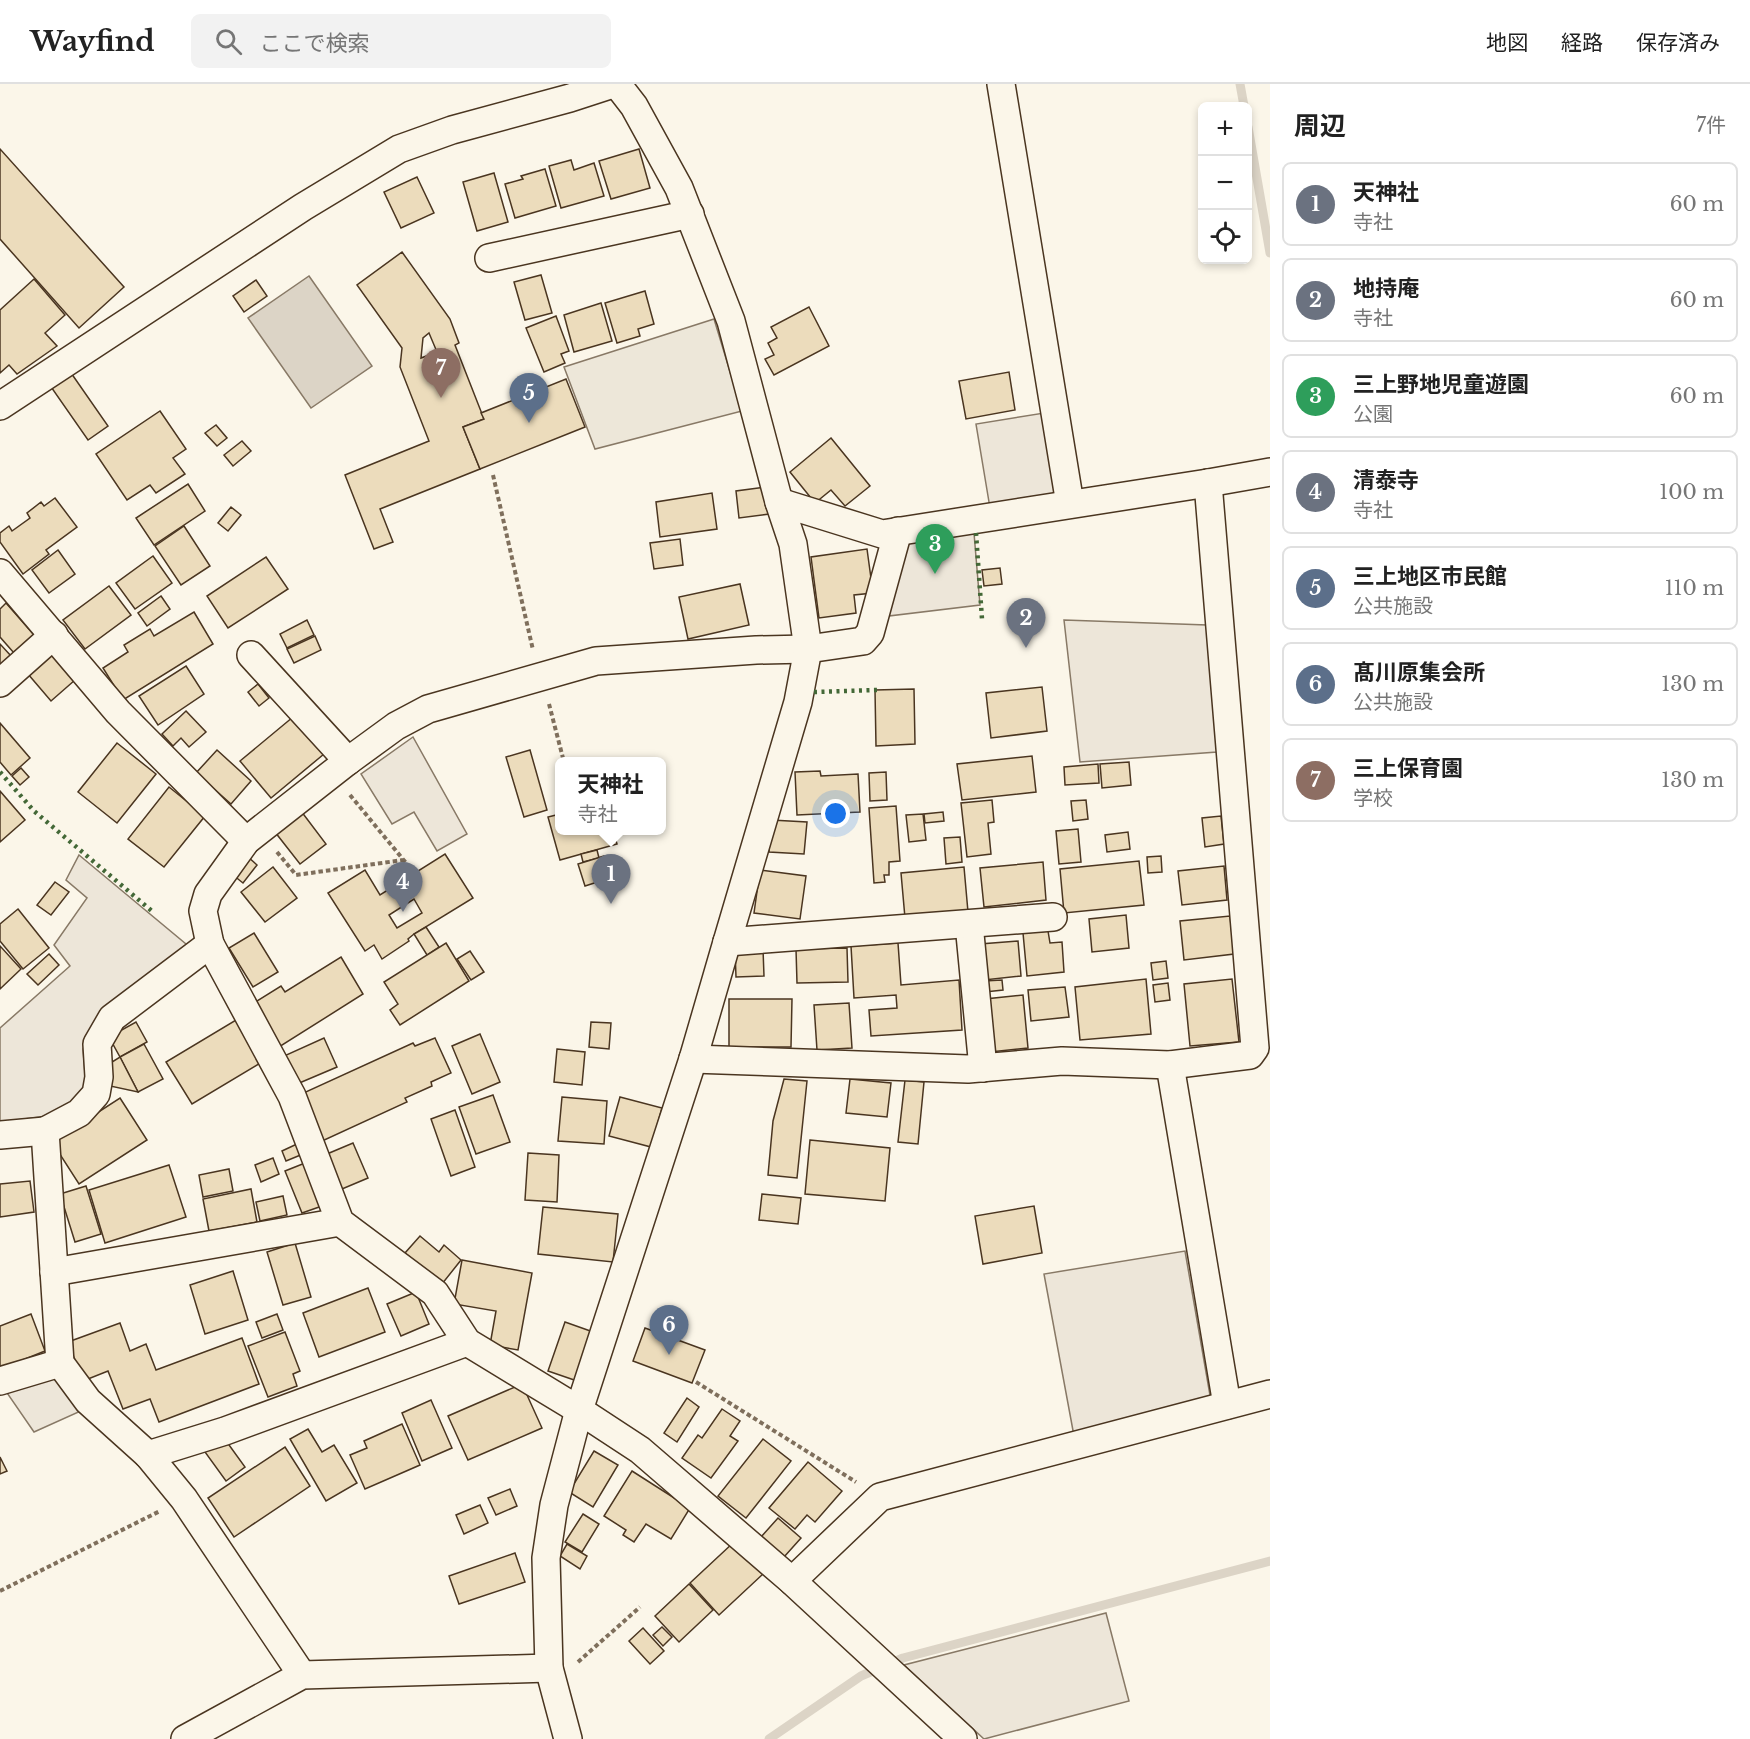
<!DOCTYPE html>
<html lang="ja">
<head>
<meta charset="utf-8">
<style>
  :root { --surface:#fff; --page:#f2f2f2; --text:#222; --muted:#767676; --line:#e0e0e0; --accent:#7c3aed }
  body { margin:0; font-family:"Libre Baskerville","Noto Sans JP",serif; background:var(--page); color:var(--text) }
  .controls { position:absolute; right:18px; top:18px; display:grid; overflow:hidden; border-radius:9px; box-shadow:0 3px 9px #0003 }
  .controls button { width:54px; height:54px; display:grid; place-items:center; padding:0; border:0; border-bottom:2px solid var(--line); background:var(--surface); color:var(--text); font:30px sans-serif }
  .you { position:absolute; left:836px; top:730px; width:21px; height:21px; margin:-15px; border:4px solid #fff; border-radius:50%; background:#1a73e8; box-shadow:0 0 0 9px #1a73e833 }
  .badge { display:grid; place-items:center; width:39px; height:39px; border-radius:50%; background:var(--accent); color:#fff; font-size:20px; font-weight:700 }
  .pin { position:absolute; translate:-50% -50px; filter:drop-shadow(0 2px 3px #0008) }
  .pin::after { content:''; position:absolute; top:32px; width:21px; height:18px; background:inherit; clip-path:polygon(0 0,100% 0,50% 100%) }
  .popup { position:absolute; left:555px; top:673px; width:111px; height:78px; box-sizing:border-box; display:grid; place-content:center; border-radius:9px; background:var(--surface); filter:drop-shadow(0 2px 4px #0005); font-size:20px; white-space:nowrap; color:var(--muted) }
  .popup b { font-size:22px; color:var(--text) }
  .popup::after { content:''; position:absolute; left:50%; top:100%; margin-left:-12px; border:12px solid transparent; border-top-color:var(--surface) }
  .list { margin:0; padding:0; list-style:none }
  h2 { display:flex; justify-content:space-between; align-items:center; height:78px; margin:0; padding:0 24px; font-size:26px }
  h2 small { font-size:20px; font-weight:400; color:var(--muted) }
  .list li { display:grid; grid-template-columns:39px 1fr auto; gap:18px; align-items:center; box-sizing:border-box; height:84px; margin:0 12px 12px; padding:0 12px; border:2px solid var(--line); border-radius:9px }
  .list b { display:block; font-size:22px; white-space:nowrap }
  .list p { margin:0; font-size:20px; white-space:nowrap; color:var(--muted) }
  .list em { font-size:20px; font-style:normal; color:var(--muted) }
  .icon { flex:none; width:33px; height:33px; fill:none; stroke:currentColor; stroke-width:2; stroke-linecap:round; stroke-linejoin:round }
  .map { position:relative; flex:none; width:1270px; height:1655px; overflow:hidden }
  header { display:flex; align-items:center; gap:36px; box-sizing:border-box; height:84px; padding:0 30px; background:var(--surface); border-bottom:2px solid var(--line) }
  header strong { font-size:28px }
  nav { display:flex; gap:33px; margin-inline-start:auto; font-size:21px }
  .search { width:420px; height:54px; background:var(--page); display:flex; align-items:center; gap:15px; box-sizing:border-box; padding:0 21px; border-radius:9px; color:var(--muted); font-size:22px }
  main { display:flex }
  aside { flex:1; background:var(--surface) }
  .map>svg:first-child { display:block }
  .green { fill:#ede6d9; stroke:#887966; stroke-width:1.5 }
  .parking { fill:#ede7d9; stroke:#887966; stroke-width:1.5 }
  .water { fill:#dcd4c6; stroke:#887966; stroke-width:1.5 }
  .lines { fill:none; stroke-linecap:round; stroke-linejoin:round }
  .stream { stroke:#dcd4c6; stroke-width:9 }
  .building { fill:#ecdcbc; stroke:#4a3520; stroke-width:1.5; fill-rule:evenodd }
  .minor-casing { stroke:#4a3520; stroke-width:30 }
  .path { stroke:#7f6f5c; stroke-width:4; stroke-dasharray:4.5 3; stroke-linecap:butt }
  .minor { stroke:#fbf6e9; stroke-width:27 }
  .hedge { stroke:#436837; stroke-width:4.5; stroke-dasharray:3 4.5; stroke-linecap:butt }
</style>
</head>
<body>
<header>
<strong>Wayfind</strong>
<div class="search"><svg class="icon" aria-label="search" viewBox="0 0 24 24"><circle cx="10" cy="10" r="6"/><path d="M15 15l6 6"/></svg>ここで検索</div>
<nav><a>地図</a><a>経路</a><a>保存済み</a></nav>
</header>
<main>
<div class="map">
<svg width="1270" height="1655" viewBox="0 0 1270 1655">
  <rect width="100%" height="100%" fill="#fbf6e9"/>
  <!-- green -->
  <g class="green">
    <path d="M1044,329l13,75 -8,10 -59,10 -14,-84z"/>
    <path d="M974,449l6,72 -100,12 21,-74z"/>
    <path d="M1064,536l143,5 10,127 -137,10z"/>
    <path d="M413,653l54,97 -30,17 -23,-39 -22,12 -31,-50z"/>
    <path d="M79,771l113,94 -103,86 -6,14 3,37 -19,22 -19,8 -48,6v-94l70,-62 -16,-21 33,-47 -21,-18z"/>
    <path d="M1185,1167l26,150 -137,35 -30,-162z"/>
    <path d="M56,1288l27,38 -49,22 -29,-42z"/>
    <path d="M1106,1529l23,88 -145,38 -80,-74z"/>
  </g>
  <!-- parking -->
  <path class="parking" d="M714,235l28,92 -147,38 -31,-82z"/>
  <!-- water -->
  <path class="water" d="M309,192l63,90 -61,42 -63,-90z"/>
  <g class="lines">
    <!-- stream -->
    <g class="stream">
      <path d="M1240,0l4,22"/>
      <path d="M1248,43l22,126"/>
      <path d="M769,1655l92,-63 42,-18 367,-97"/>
    </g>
  </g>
  <!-- building -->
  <g class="building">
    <path d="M0,65l124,138 -45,41 -79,-89z"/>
    <path d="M639,65l11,39 -39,11 -12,-38z"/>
    <path d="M571,76l3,10 20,-7 10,33 -43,12 -12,-42z"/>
    <path d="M545,85l11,37 -41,12 -10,-34 18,-5 -2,-3z"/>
    <path d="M494,89l14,49 -31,9 -14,-49z"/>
    <path d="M417,93l17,36 -33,15 -17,-36z"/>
    <path d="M402,168l48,67 9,24 -4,2 29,74 -21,8 17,42 -100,40 13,33 -19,7 -29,-74 84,-34 -29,-74 2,-19 -45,-63zM429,249l8,19 -16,6 2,-20z"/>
    <path d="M541,191l11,38 -27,7 -11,-38z"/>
    <path d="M34,195l31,36 -20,18 12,13 -40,28 -8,-9 -9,8v-63z"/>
    <path d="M256,196l11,16 -23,16 -11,-16z"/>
    <path d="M645,207l9,33 -16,5 2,7 -23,7 -12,-40z"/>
    <path d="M601,219l11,38 -38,11 -10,-37z"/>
    <path d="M809,223l20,39 -55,29 -9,-16 9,-4 -6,-12 9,-5 -6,-11z"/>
    <path d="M556,232l13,35 -8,3 4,9 -21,9 -18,-44z"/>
    <path d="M69,286l39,56 -20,14 -39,-56z"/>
    <path d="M1009,288l6,38 -49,9 -7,-38z"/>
    <path d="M566,295l19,48 -105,42 -17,-42 21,-8 -3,-6z"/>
    <path d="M160,327l26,38 -13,9 12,16 -29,19 -6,-8 -23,15 -31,-46z"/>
    <path d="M216,341l11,13 -10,8 -12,-13z"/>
    <path d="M831,354l39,48 -25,20 -14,-16 -16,13 -25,-31z"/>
    <path d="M242,357l9,10 -18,15 -9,-11z"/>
    <path d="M188,400l17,27 -51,34 -18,-27z"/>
    <path d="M765,403l4,27 -30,4 -3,-27z"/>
    <path d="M712,409l5,36 -57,8 -4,-35z"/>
    <path d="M55,414l22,29 -31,23 3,4 -26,20 -23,-32v-9l9,-7 3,5 18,-13 -3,-5 14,-11 3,4z"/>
    <path d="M231,423l10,8 -13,16 -10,-8z"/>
    <path d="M184,442l26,40 -29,19 -26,-39z"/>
    <path d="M680,455l3,26 -29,4 -4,-26z"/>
    <path d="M867,465l6,44 -19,2 2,18 -37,5 -8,-61z"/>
    <path d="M58,466l17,24 -26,19 -17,-23z"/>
    <path d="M153,472l19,27 -37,26 -19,-26z"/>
    <path d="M266,473l22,32 -60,39 -21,-32z"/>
    <path d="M1000,484l2,16 -18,2 -2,-16z"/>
    <path d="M740,500l9,41 -61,14 -9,-42z"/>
    <path d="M109,502l22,29 -46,34 -22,-29z"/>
    <path d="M161,512l9,13 -23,17 -9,-13z"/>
    <path d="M6,519l29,33 -21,17 -14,-16v-28z"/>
    <path d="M194,528l19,32 -90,56 -20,-32 25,-16 -4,-7 26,-16 4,7z"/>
    <path d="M307,536l7,15 -27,13 -7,-14z"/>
    <path d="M315,552l6,14 -27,13 -7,-14z"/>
    <path d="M0,560l11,12 -11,9z"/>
    <path d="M52,569l23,27 -24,21 -23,-27z"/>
    <path d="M186,582l18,28 -46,31 -19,-29z"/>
    <path d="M258,600l11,14 -10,8 -11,-14z"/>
    <path d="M1042,603l5,44 -56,7 -5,-45z"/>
    <path d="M914,605l1,55 -39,2 -1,-56z"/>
    <path d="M186,627l20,21 -17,15 -8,-9 -8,8 -11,-12z"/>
    <path d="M293,633l31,37 -53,44 -31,-37z"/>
    <path d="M0,639l30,35 -19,17 -11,-13z"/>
    <path d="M117,659l39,31 -39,49 -39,-31z"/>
    <path d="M217,666l34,31 -20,23 -35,-31z"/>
    <path d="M530,666l17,60 -23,7 -18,-60z"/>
    <path d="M1032,672l4,36 -74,8 -5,-36z"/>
    <path d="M1129,678l2,23 -29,3 -2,-24z"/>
    <path d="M1098,680l1,19 -34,2 -1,-18z"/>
    <path d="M21,684l8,9 -9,8 -8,-9z"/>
    <path d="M820,687l1,5 37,-2 2,38 -63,3 -2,-43z"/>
    <path d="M886,688l1,28 -17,1 -1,-28z"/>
    <path d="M169,703l36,29 -41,51 -36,-28z"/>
    <path d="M0,707l25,29 -25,22z"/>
    <path d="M992,716l2,22 -6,1 3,31 -24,3 -6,-54z"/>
    <path d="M1086,716l2,19 -15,2 -2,-20z"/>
    <path d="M896,722l4,55 -11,1v13h-5l1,7 -11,1 -5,-75z"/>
    <path d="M301,727l25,33 -26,20 -25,-32z"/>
    <path d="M943,728l1,9 -19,2 -1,-9z"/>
    <path d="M560,730v16h53l4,14 -57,16 -12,-43z"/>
    <path d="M923,730l3,26 -17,2 -3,-27z"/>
    <path d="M1221,732l3,28 -19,3 -3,-29z"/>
    <path d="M771,736l36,2 -3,32 -35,-2z"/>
    <path d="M1078,745l3,33 -22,2 -3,-33z"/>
    <path d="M1128,748l2,17 -23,3 -2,-17z"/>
    <path d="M960,753l2,25 -16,2 -2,-26z"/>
    <path d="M597,766l2,8 -16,4 -2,-8z"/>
    <path d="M445,770l28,44 -59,36 -6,5 1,2 -27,18 -8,-14 -9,6 -37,-58 37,-23 15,25zM414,815l8,14 -25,15 -8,-13z"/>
    <path d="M604,772l6,22 -25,8 -7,-22z"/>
    <path d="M1161,772l1,16 -14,1 -1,-16z"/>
    <path d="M248,773l9,8 -14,18 -10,-8z"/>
    <path d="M1139,777l5,44 -80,8 -4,-44z"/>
    <path d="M1043,778l3,38 -62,7 -4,-39z"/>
    <path d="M1224,782l3,34 -45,5 -4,-34z"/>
    <path d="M273,783l24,31 -32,24 -24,-30z"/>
    <path d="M964,783l4,45 -63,6 -4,-45z"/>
    <path d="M760,786l46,6 -6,43 -46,-6z"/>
    <path d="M55,798l14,10 -18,23 -14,-10z"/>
    <path d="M18,825l31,39 -26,21 -23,-28v-17z"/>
    <path d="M1126,831l3,33 -37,4 -3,-33z"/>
    <path d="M1230,832l4,38 -50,6 -4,-39z"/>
    <path d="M426,843l13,20 -12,8 -13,-21z"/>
    <path d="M1048,847l2,12 12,-1 2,30 -37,4 -4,-43z"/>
    <path d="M254,849l24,39 -25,15 -24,-39z"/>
    <path d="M1018,857l3,35 -37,4 -4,-36z"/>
    <path d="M446,859l23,38 -69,44 -10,-15 8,-6 -14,-22z"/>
    <path d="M898,859l3,42 58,-5 3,50 -91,6 -2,-26 28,-2 -1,-13 -42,3 -3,-52z"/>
    <path d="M0,862l21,23 -21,20z"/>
    <path d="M847,864l1,34 -51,1 -1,-34z"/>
    <path d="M763,865l1,27 -28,1 -1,-27z"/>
    <path d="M470,867l14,21 -13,8 -14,-21z"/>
    <path d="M49,870l10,11 -21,20 -11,-11z"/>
    <path d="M341,873l22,37 -84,53 -27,-43 29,-18 4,6z"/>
    <path d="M1166,877l2,17 -15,2 -2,-17z"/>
    <path d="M1146,895l5,55 -71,6 -5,-53z"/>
    <path d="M1232,895l7,63 -49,4 -6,-62z"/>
    <path d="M1002,896l1,10 -18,2 -1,-11z"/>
    <path d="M1168,899l2,17 -15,2 -2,-17z"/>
    <path d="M1065,903l4,30 -38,4 -3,-31z"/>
    <path d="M1023,911l5,53 -38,4 -5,-53z"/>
    <path d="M729,915h63l-1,48h-62z"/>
    <path d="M849,919l3,45 -35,2 -3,-45z"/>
    <path d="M236,936l26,42 -70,42 -26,-42z"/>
    <path d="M136,938l11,20 -27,15 -11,-20z"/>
    <path d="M591,938l20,1 -2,26 -20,-2z"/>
    <path d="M480,950l20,48 -28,12 -20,-48z"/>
    <path d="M324,954l13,29 -40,17 -13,-28z"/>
    <path d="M435,954l16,35 -20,9 1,4 -27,12 2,4 -87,40 -21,-47 114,-52 2,3z"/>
    <path d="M144,960l19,35 -25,13 -18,-35z"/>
    <path d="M557,965l28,3 -3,33 -28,-3z"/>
    <path d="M120,973l18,35 -28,-6 2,-24z"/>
    <path d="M784,995l23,2 -10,97 -29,-3 5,-54z"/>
    <path d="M850,995l41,4 -4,34 -41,-4z"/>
    <path d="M905,996l19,2 -6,62 -20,-2z"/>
    <path d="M493,1011l17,47 -34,12 -17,-47z"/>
    <path d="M562,1013l45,4 -3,43 -46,-3z"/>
    <path d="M620,1013l42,11 -11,39 -42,-11z"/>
    <path d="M120,1014l27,42 -68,44 -27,-42z"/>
    <path d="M455,1026l20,57 -24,9 -20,-57z"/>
    <path d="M810,1056l80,8 -5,53 -80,-7z"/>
    <path d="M299,1059l4,11 -17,7 -4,-10z"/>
    <path d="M353,1059l15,35 -26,11 -15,-35z"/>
    <path d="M528,1069l31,2 -2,47 -32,-2z"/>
    <path d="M273,1074l6,16 -18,8 -6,-17z"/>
    <path d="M305,1079l17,43 -20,7 -17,-42z"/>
    <path d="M169,1081l17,52 -81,26 -16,-53z"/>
    <path d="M229,1085l4,22 -30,6 -4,-22z"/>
    <path d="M30,1097l4,31 -34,5v-33z"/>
    <path d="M86,1102l15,48 -26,8 -15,-48z"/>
    <path d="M251,1105l6,33 -48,9 -6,-32z"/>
    <path d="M762,1110l39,4 -3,26 -39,-4z"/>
    <path d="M283,1112l4,19 -27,6 -4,-19z"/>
    <path d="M1034,1122l8,47 -59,11 -8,-48z"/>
    <path d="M543,1123l75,7 -5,48 -75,-8z"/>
    <path d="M420,1152l19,16 5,-7 17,15 -19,24 -37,-31z"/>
    <path d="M295,1159l16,54 -28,8 -16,-53z"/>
    <path d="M462,1176l70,13 -14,77 -28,-5 6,-34 -42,-7z"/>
    <path d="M233,1187l15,49 -43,14 -15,-49z"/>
    <path d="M368,1204l17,44 -66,25 -16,-44z"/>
    <path d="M416,1208l13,32 -28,12 -14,-32z"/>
    <path d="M31,1230l14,37 -45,18v-43z"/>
    <path d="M277,1230l6,16 -21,8 -6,-16z"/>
    <path d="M565,1238l31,11 -16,49 -32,-11z"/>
    <path d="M120,1239l10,28 16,-7 10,26 86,-32 17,46 -100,38 -9,-23 -27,10 -15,-38 -25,10 -15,-39z"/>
    <path d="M645,1244l60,22 -13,33 -59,-22z"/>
    <path d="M285,1248l15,39 -7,3 4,12 -29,11 -20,-51z"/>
    <path d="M522,1300l20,44 -74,32 -20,-44z"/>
    <path d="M687,1314l12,9 -22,35 -13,-9z"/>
    <path d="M431,1316l21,48 -30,13 -20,-48z"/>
    <path d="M722,1325l18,12 -10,15 8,5 -27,37 -29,-20 16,-23 4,3z"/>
    <path d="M402,1340l18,41 -55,24 -15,-34 17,-7 -3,-7z"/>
    <path d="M308,1345l14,23 12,-7 23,38 -31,18 -36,-62z"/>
    <path d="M224,1354l21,29 -19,14 -21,-29z"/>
    <path d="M763,1355l28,22 -45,57 -28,-22z"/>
    <path d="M285,1363l25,39 -76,51 -26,-39z"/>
    <path d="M594,1367l24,14 -25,42 -24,-15z"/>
    <path d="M0,1373l7,14 -7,3z"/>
    <path d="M808,1378l34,29 -27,31 -8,-7 -12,14 -26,-21z"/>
    <path d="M632,1387l58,37 -19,31 -25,-15 -12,18 -11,-7 3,-5 -22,-14z"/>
    <path d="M510,1405l7,17 -21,9 -8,-17z"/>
    <path d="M480,1421l8,18 -24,11 -8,-19z"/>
    <path d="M583,1430l16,10 -17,28 -17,-10z"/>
    <path d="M778,1434l23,20 -17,19 -23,-20z"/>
    <path d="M734,1458l29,32 -44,41 -29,-32z"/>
    <path d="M567,1460l20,12 -7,13 -20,-13z"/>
    <path d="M515,1469l10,29 -66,22 -10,-28z"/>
    <path d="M689,1500l24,26 -34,32 -24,-26z"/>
    <path d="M662,1543l10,10 -9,9 -10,-11z"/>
    <path d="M643,1544l21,23 -14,13 -21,-23z"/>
  </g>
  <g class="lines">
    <!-- minor casing -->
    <g class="minor-casing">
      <g id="minor">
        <path d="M1001,0l69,420"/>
        <path d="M489,174l201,-44"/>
        <path d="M0,322l303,-199 96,-58 53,-19 118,-32 43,-14"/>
        <path d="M779,418l103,32 326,-51 62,-11"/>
        <path d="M898,447l-28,102 -7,8 -55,8 -52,1 -160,11 -168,48 -32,17 -48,35 -102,80 -38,53 -5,17 7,33 82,152 48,126 95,71 32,49 112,68 61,40 152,131 171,158"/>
        <path d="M0,489l118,139 128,129"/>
        <path d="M251,571l97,106"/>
        <path d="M0,599l54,-48"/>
        <path d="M969,840l14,144"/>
        <path d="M727,858l326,-25"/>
        <path d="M210,860l-98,74 -15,26 2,33 -3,17 -17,19 -34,18 15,232 28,38 60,54 36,44 118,176"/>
        <path d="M693,975l275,10 94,-8 108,4 80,-10 5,-7 -47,-565"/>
        <path d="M1170,981l57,340"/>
        <path d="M0,1051l45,-4"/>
        <path d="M54,1188l286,-50"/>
        <path d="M0,1297l60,-18"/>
        <path d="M148,1371l77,-24 242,-89"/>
        <path d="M792,1497l88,-84 390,-103"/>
        <path d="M185,1655l117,-64 247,-7"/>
        <path d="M568,1655l-19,-71 -3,-110 8,-53 25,-95 114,-351 34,-117 71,-240 10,-53 -15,-105 -14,-42 -48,-181 -52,-133 -45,-82 -17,-22"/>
      </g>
    </g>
    <!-- path -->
    <g class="path">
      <path d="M493,391l40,175"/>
      <path d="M549,620l15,58"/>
      <path d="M350,711l61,74"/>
      <path d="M277,768l19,23 107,-15"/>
      <path d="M696,1298l160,100"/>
      <path d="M0,1507l160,-80"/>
      <path d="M578,1578l62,-55"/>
    </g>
    <!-- minor -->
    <use href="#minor" class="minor"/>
    <!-- hedge -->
    <g class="hedge">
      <path d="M976,449l6,86"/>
      <path d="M814,608l63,-2"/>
      <path d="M0,688l34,39 119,101"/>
    </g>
  </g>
</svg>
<div class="controls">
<button>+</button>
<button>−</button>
<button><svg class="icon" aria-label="locate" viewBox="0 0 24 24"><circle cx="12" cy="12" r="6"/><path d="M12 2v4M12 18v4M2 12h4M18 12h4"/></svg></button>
</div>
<div class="you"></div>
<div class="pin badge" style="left:611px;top:820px;background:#6b7280">1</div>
<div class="popup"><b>天神社</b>寺社</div>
<div class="pin badge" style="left:1026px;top:564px;background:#6b7280">2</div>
<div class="pin badge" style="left:935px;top:490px;background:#2e9e5b">3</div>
<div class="pin badge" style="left:403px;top:828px;background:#6b7280">4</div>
<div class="pin badge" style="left:529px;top:339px;background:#5c6f8a">5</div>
<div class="pin badge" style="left:669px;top:1271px;background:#5c6f8a">6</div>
<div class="pin badge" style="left:441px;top:314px;background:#8d6e63">7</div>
</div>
<aside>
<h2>周辺<small>7件</small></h2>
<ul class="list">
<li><span class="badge" style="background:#6b7280">1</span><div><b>天神社</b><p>寺社</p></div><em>60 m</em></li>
<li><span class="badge" style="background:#6b7280">2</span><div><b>地持庵</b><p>寺社</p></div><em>60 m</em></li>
<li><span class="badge" style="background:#2e9e5b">3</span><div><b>三上野地児童遊園</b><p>公園</p></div><em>60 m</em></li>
<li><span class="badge" style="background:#6b7280">4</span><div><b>清泰寺</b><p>寺社</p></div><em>100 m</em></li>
<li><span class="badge" style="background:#5c6f8a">5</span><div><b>三上地区市民館</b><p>公共施設</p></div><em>110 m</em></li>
<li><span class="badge" style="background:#5c6f8a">6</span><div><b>髙川原集会所</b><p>公共施設</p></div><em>130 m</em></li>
<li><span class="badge" style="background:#8d6e63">7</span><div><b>三上保育園</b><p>学校</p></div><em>130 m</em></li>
</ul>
</aside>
</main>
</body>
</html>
